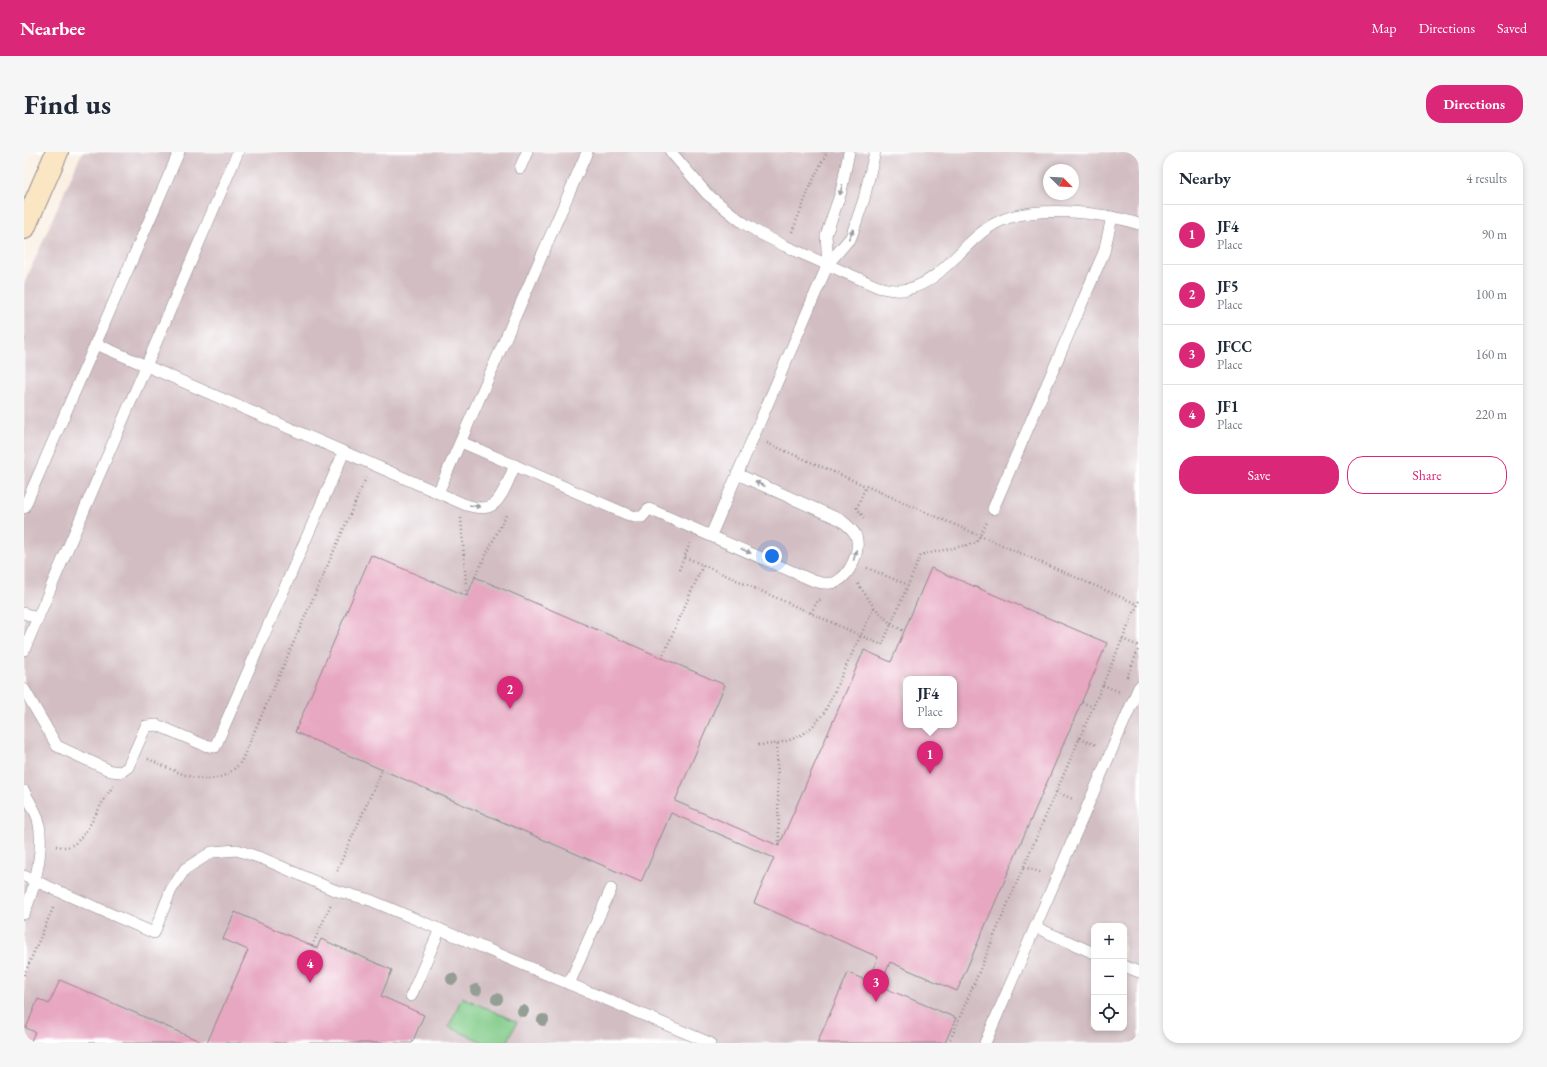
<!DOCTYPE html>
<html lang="en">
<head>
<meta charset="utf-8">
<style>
  :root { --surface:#fff; --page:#f6f6f7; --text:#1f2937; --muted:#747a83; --line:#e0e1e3; --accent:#db2777 }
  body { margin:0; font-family:"EB Garamond",serif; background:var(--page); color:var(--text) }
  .controls { position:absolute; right:12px; bottom:12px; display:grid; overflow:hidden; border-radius:8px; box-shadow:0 2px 6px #0003 }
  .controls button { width:36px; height:36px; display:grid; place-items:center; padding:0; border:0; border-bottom:1px solid var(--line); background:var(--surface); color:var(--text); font:20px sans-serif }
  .compass { position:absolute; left:1019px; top:12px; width:36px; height:36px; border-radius:50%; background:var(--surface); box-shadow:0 2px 6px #0003; rotate:114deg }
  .you { position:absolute; left:748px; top:404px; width:14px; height:14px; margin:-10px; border:3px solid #fff; border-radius:50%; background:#1a73e8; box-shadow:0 0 0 6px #1a73e833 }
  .badge { display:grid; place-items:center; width:26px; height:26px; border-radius:50%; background:var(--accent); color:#fff; font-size:13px; font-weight:700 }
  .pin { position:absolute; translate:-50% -33px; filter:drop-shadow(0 1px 2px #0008) }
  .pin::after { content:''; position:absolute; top:21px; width:14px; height:12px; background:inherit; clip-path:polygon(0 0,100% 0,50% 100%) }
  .popup { position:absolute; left:879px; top:524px; width:54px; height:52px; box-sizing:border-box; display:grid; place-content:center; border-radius:8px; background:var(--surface); filter:drop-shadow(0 1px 3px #0005); font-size:13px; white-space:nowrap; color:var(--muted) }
  .popup b { font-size:15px; color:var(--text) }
  .popup::after { content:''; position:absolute; left:50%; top:100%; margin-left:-8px; border:8px solid transparent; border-top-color:var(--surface) }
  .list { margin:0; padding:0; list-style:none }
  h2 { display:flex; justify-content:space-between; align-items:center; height:52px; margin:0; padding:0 16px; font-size:17px }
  h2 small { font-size:13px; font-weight:400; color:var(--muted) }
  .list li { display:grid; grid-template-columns:26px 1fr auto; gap:12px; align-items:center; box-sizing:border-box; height:60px; padding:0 16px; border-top:1px solid var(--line) }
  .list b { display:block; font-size:15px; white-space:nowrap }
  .list p { margin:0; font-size:13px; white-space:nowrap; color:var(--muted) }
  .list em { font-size:13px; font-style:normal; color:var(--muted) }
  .actions { display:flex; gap:8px; padding:12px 16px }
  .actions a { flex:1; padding:9px 0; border:1px solid var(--accent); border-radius:16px; text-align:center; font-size:14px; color:var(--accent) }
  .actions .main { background:var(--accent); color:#fff }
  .icon { flex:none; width:22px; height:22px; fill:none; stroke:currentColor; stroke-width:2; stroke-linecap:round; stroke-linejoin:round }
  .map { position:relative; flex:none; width:1115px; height:891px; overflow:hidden; border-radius:16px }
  header { display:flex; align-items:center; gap:24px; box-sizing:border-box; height:56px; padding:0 20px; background:var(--accent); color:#fff }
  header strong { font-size:19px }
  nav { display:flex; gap:22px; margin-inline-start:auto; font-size:14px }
  .intro { display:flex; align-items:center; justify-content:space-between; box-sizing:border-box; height:96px; padding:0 24px }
  h1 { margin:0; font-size:28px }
  .button { padding:10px 18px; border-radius:16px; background:var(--accent); color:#fff; font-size:14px; font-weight:700 }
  main { display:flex; gap:24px; padding:0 24px }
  aside { flex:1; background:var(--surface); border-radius:16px; box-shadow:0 2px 6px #0003 }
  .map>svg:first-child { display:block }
  .industrial { fill:#d2bec2; fill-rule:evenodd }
  .green { fill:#81cb88; stroke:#527662 }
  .building { fill:#e7a7c1; fill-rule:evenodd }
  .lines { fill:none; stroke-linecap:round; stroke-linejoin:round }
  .lane-casing { stroke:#8e888e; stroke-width:12 }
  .secondary-casing { stroke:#8e888e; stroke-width:24 }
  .path { stroke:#8e888e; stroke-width:2.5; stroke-dasharray:1 3; stroke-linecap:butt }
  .lane { stroke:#fff; stroke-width:11 }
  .secondary { stroke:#fbe6c4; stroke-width:22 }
  .tree { fill:#959e94 }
  .oneway { fill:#9c9ca7 }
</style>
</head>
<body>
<header>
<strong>Nearbee</strong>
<nav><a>Map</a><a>Directions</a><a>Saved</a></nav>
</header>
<div class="intro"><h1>Find us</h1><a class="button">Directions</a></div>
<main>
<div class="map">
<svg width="1115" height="891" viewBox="0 0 1115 891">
  <rect width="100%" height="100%" fill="#fff"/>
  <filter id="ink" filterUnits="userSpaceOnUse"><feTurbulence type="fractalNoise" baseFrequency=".025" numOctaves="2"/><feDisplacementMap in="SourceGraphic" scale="8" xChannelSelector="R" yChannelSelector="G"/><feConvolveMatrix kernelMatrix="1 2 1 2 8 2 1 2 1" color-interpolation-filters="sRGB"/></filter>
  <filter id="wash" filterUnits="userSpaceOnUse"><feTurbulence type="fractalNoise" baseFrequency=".012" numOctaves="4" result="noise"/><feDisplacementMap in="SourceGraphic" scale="16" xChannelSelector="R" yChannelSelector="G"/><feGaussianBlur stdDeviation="0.9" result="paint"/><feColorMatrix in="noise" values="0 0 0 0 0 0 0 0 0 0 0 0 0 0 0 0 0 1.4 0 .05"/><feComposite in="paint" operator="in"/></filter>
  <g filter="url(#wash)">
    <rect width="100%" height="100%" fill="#faeee0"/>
    <!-- industrial -->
    <path class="industrial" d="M58,0h1057v891h-1115v-759zM1025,18h24v24h-24zM882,527h48v46h-48zM1070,774h30v102h-30z"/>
    <!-- green -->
    <path class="green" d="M438,845l55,25 -10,21h-22l-36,-16z"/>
    <g id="blocks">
      <!-- building -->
      <g class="building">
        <path d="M347,403l96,41 8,-19 250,108 -50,116 104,45 85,-196 27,12 40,-94 176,75 -150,348 -67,-29 -10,24 76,32 -11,25h-128l31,-70 20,8 10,-24 -124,-54 20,-45 -103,-45 -30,69 -346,-150zM882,527h48v46h-48z"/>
        <path d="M211,760l82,36 4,-9 71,31 -11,26 43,19 -12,28h-205l41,-93 -25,-11z"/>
        <path d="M36,828l144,63h-174l5,-11 -9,-4 12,-29 11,5z"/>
      </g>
    </g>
  </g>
  <g filter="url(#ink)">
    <use href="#blocks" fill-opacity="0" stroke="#8e888e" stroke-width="1"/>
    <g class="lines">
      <!-- lane casing -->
      <g class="lane-casing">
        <g id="lane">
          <path d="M647,0l36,42 35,28 19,12 24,12 93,41c10,2 21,5 30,2 36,-8 57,-51 90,-67 37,-18 103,-10 141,2"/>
          <path d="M496,16l7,-16"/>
          <path d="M804,112l-2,-29 15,-43 8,-40"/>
          <path d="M72,192l370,161c7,2 15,4 22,2 13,-3 22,-31 27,-42"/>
          <path d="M437,290l163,71 11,4h7l7,-8 165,72c7,2 15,4 22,1 14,-7 25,-31 20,-46 -3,-7 -9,-11 -15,-16l-104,-46"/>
          <path d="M414,341l149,-341"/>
          <path d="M0,356l155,-356"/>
          <path d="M969,357l111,-257 8,-35"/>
          <path d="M687,383l117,-271 23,-27 13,-38 11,-47"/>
          <path d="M0,461l14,6"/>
          <path d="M0,498l214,-498"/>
          <path d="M0,537l33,57 54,25 10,1 7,-5 18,-41 11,-1 47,20 11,2 129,-295"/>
          <path d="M0,639c4,9 11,18 14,28 7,29 -3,68 -14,95"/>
          <path d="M0,724l130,57 17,-43 14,-21 27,-17 25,-2 27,9 70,31 36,10 340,143"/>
          <path d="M1011,775l59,26"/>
          <path d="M1100,814l15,6"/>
          <path d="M545,832l42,-95"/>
          <path d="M387,844l29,-67"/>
          <path d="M961,891l154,-356"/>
        </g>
      </g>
      <!-- secondary casing -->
      <g class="secondary-casing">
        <path id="secondary" d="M0,76l33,-76"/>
      </g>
      <!-- path -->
      <g class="path">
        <path d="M768,80l20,-50 15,-30"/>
        <path d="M743,291l370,161"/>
        <path d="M437,366l6,78"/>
        <path d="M840,366l-7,-10 9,-22"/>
        <path d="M661,405l197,88 39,-90 55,-12 11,-21"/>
        <path d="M843,416l41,17"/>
        <path d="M655,418l11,-27"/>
        <path d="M451,425l32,-64"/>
        <path d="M834,432l16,23 17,17 13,7"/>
        <path d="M787,461l7,-13h5"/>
        <path d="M1098,487l17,7"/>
        <path d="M638,506l41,-93"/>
        <path d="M1103,525l12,-29"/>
        <path d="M1079,533l17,7"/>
        <path d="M1058,550l11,5"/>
        <path d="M1055,587l18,6"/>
        <path d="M753,592l2,102"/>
        <path d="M734,593c30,-1 52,-9 68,-36l48,-102"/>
        <path d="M124,607c31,13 65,36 93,3l125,-284"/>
        <path d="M1032,640l17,7"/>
        <path d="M32,694c6,1 11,2 16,-1 16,-7 29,-47 42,-59"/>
        <path d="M1000,715l19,6"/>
        <path d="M313,719l45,-101"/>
        <path d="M288,794l19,-42"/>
        <path d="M0,823l30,-69"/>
        <path d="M925,891l65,-154 125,-288"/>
      </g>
      <!-- lane -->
      <use href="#lane" class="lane"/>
      <!-- secondary -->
      <use href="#secondary" class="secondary"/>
    </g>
    <!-- trees -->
    <g class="tree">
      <circle cx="428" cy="827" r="6"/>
      <circle cx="452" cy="838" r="6"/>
      <circle cx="473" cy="847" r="6"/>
      <circle cx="499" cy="859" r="6"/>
      <circle cx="519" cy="868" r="6"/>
    </g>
    <!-- one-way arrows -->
    <defs><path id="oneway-solid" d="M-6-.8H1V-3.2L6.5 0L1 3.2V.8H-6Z"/></defs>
    <g class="oneway">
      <use href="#oneway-solid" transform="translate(817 38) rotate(104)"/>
      <use href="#oneway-solid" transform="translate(827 82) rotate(-65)"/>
      <use href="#oneway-solid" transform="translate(736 332) rotate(-156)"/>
      <use href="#oneway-solid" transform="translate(451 354) rotate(9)"/>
      <use href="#oneway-solid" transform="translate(722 399) rotate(24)"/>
      <use href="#oneway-solid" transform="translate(831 403) rotate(-75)"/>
    </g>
  </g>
</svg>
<div class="controls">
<button>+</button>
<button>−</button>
<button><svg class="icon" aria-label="locate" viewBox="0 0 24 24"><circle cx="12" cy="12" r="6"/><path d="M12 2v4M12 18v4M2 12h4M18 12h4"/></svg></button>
</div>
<svg class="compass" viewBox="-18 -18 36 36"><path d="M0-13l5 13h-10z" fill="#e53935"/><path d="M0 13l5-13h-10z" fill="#747a83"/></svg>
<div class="you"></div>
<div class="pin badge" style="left:906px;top:622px">1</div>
<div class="popup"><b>JF4</b>Place</div>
<div class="pin badge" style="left:486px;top:557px">2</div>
<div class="pin badge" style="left:852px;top:850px">3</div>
<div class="pin badge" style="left:286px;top:831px">4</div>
</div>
<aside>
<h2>Nearby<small>4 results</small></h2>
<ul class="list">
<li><span class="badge">1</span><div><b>JF4</b><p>Place</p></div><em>90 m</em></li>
<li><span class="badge">2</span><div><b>JF5</b><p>Place</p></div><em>100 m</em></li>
<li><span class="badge">3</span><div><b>JFCC</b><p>Place</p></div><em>160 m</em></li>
<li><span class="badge">4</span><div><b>JF1</b><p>Place</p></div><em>220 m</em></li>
</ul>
<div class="actions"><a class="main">Save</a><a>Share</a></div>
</aside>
</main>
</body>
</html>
